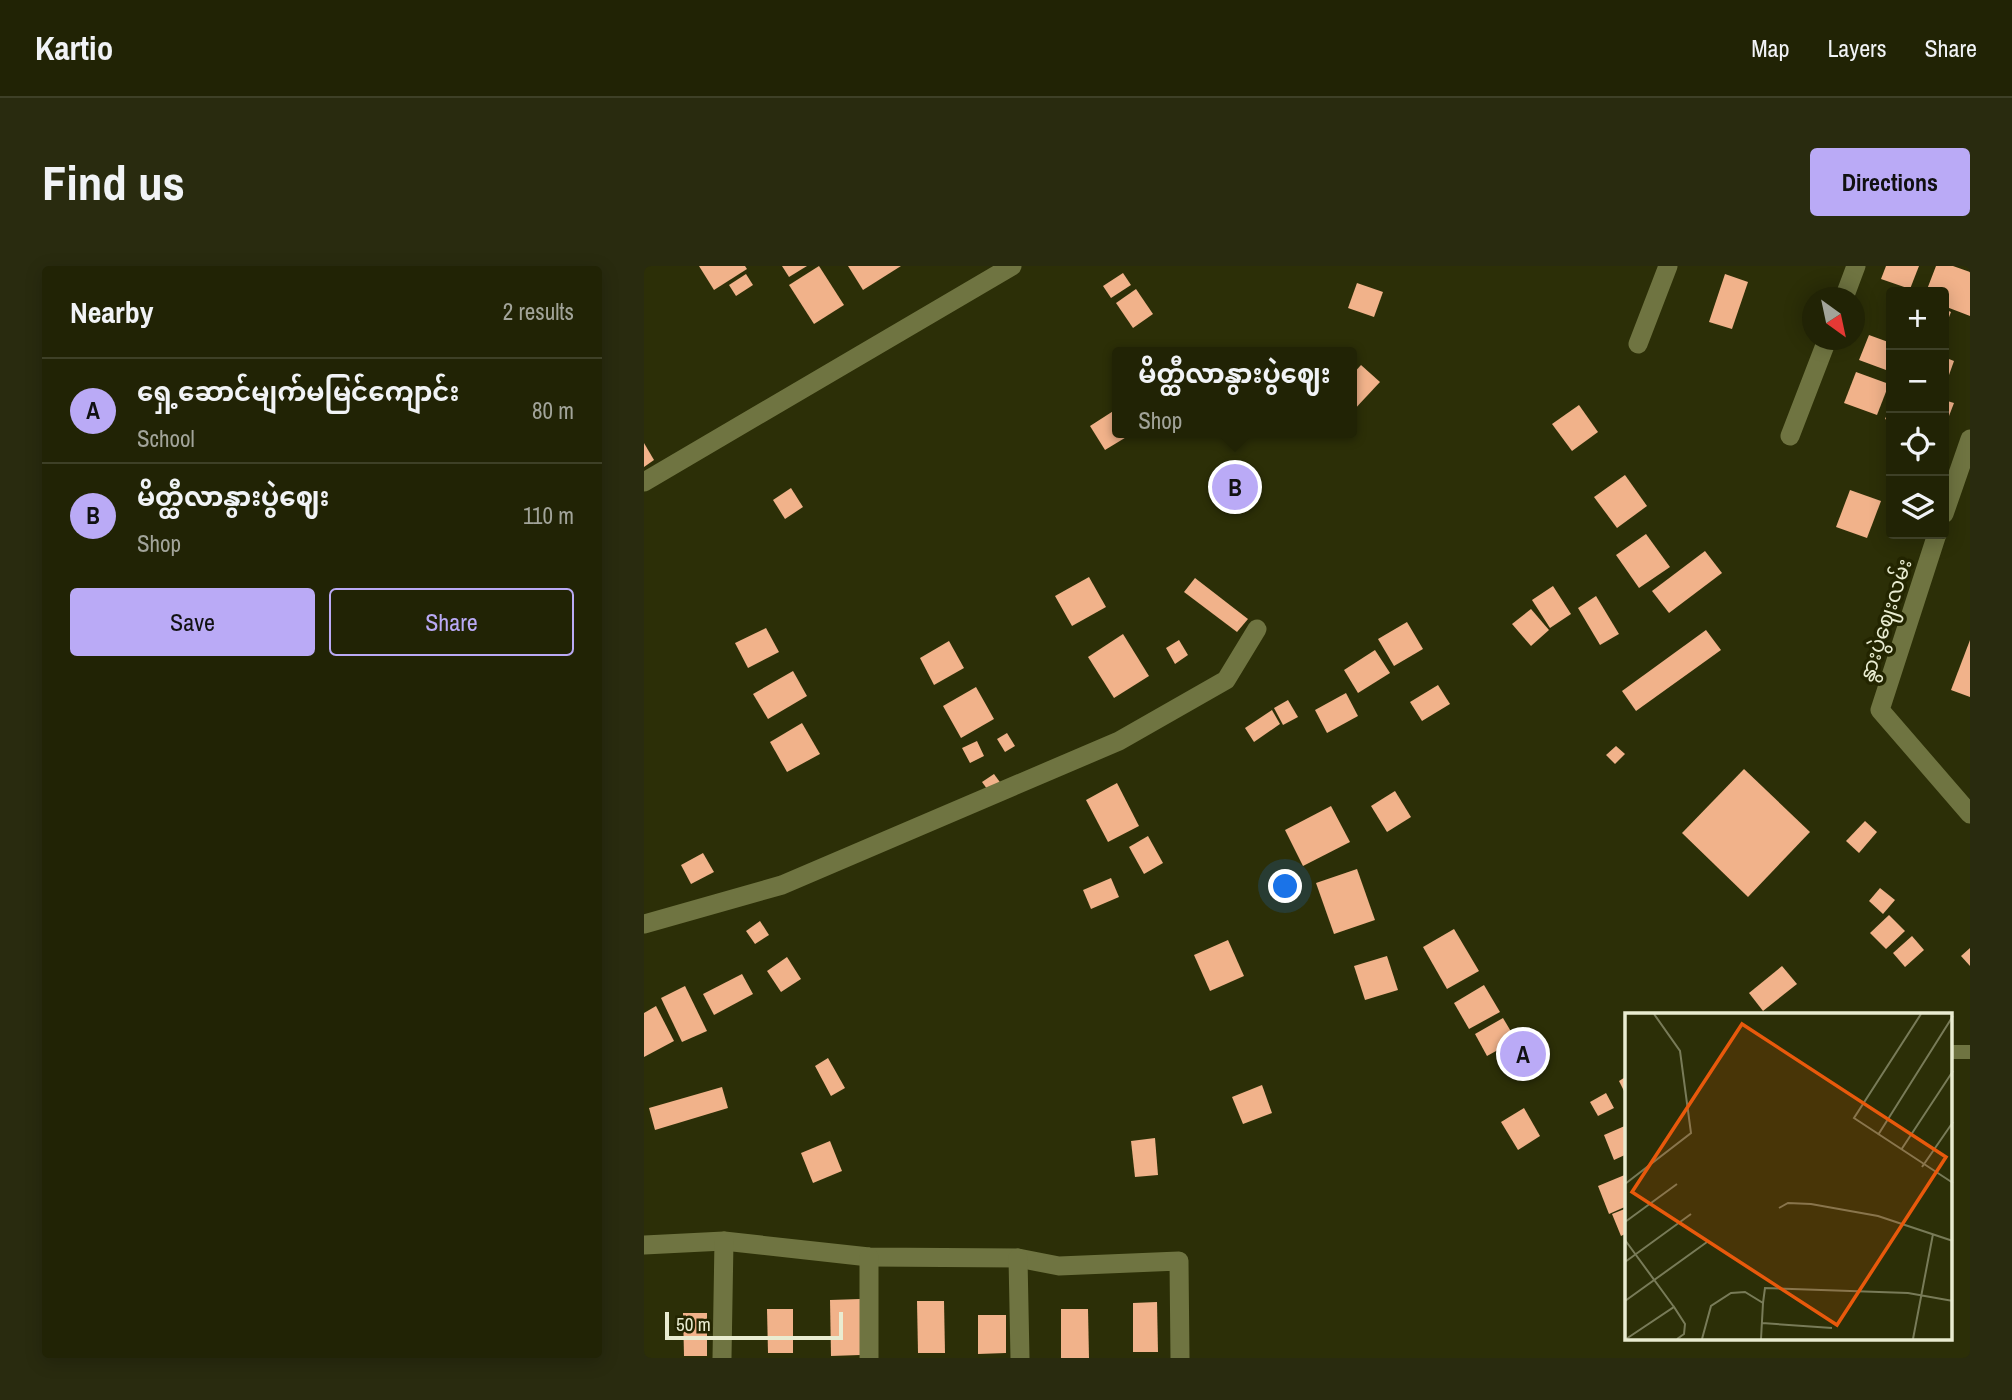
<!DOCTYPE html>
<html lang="en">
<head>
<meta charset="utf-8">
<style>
  :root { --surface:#212305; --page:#292b0f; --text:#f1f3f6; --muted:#a2a49a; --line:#3e4027; --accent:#baaaf6 }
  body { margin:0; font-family:"Archivo Narrow","Noto Sans Myanmar",sans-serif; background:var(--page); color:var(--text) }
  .controls { position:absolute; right:21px; top:21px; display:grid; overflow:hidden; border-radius:7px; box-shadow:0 4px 18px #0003 }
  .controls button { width:63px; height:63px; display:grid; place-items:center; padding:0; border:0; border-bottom:2px solid var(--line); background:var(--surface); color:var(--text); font:35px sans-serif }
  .compass { position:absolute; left:1158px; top:21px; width:63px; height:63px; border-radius:50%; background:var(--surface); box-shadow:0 4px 18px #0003; rotate:147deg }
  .scale { position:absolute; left:21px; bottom:18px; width:178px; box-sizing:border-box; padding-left:7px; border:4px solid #e9ecd1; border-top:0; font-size:19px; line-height:24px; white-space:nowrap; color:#e9ecd1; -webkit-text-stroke:5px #232500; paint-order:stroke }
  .you { position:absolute; left:642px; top:621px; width:24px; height:24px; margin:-18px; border:5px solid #fff; border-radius:50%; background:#1a73e8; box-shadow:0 0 0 10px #1a73e833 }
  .badge { display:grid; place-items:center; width:46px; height:46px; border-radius:50%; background:var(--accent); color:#111; font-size:23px; font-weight:700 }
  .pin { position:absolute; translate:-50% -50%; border:4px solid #fff; box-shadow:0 2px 7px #0006 }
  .popup { position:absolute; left:468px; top:81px; width:245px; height:91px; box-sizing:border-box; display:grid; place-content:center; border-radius:7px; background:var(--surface); filter:drop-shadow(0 2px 5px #0005); font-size:23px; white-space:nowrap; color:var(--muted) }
  .popup b { font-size:26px; color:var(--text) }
  .popup::after { content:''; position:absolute; left:50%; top:100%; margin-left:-14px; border:14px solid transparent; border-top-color:var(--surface) }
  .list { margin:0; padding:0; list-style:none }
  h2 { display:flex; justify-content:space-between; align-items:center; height:91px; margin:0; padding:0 28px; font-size:30px }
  h2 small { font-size:23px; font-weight:400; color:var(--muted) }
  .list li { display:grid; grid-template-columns:46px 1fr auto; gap:21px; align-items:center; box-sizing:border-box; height:105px; padding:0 28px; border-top:2px solid var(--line) }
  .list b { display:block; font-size:26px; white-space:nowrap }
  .list p { margin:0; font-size:23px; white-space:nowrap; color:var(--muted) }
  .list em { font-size:23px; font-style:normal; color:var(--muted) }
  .actions { display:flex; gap:14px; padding:21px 28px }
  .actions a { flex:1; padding:16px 0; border:2px solid var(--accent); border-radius:7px; text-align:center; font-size:24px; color:var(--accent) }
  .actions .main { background:var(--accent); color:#111 }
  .icon { flex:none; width:38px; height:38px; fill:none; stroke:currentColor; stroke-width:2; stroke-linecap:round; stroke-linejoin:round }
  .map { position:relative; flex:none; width:1326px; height:1092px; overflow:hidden; border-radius:7px }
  header { display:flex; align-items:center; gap:42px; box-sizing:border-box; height:98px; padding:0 35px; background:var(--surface); border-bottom:2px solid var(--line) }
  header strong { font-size:33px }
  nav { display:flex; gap:38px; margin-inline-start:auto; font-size:24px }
  .intro { display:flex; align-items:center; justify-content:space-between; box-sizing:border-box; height:168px; padding:0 42px }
  h1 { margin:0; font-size:49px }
  .button { padding:18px 32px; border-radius:7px; background:var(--accent); color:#111; font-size:24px; font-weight:700 }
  main { display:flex; gap:42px; padding:0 42px }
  aside { flex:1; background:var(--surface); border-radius:7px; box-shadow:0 4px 18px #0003 }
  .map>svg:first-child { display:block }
  .building { fill:#f1b28a }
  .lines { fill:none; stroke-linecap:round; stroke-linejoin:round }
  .service { stroke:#6f7441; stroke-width:14 }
  .minor { stroke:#6f7441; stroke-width:19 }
  .tertiary { stroke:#6f7441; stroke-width:19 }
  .labels { text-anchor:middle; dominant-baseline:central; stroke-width:7; stroke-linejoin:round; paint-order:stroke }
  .street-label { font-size:21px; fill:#e9ecd1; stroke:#232500 }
  .inset-road { fill:none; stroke:#787b58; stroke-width:2 }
  .view { fill:#e8590c; fill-opacity:0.15; stroke:#e8590c; stroke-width:3.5 }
  .inset-edge { fill:none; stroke:#e9ecd1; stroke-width:3.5 }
</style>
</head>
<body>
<header>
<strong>Kartio</strong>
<nav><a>Map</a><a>Layers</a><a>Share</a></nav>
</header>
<div class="intro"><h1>Find us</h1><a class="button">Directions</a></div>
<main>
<aside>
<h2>Nearby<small>2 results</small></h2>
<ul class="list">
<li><span class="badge">A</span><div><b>ရှေ့ဆောင်မျက်မမြင်ကျောင်း</b><p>School</p></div><em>80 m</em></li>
<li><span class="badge">B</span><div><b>မိတ္ထီလာနွားပွဲဈေး</b><p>Shop</p></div><em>110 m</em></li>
</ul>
<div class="actions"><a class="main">Save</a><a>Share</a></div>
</aside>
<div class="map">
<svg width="1326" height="1092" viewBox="0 0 1326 1092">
  <rect width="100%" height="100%" fill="#2c2f07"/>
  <!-- building -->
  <g class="building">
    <path d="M55,0h46l2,3 -33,21z"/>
    <path d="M138,0h25l-18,11z"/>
    <path d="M175,0l25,39 -30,19 -25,-39z"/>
    <path d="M204,0h53l-38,24z"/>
    <path d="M1242,0h33l-9,23 -29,-10z"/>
    <path d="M1292,0h17l17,6v44l-26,-10v-14h-18z"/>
    <path d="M479,7l8,12 -20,13 -8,-12z"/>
    <path d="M102,8l7,11 -17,11 -7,-11z"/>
    <path d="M1081,8l23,8 -16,47 -23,-7z"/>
    <path d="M713,17l26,9 -9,25 -26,-9z"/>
    <path d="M492,23l17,25 -20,14 -17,-25z"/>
    <path d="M1300,43l7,3 -7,18z"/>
    <path d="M1225,69l22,8v13l-5,14 -27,-10z"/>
    <path d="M1300,91l10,4 -10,28z"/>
    <path d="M717,99l19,17 -28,30v-37z"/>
    <path d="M1212,106l33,12 -12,31 -33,-12z"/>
    <path d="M1300,134l10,3 -10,26z"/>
    <path d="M935,139l19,27 -26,19 -20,-27z"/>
    <path d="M1247,139v17l-6,-3z"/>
    <path d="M474,142v25h15l-28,17 -15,-24z"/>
    <path d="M0,177l10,17 -10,7z"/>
    <path d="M981,209l22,31 -30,22 -23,-31z"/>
    <path d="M147,222l12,19 -18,12 -12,-19z"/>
    <path d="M1206,224l31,11 -14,37 -31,-11z"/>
    <path d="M1002,268l24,33 -31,21 -23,-33z"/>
    <path d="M1061,285l17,22 -53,40 -17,-22z"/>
    <path d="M445,311l17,30 -34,19 -17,-30z"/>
    <path d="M551,312l53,41 -11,13 -53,-40z"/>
    <path d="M909,320l18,28 -21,14 -18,-28z"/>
    <path d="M952,330l23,38 -19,11 -22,-37z"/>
    <path d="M887,343l18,21 -18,16 -19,-22z"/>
    <path d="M763,356l16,27 -29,17 -16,-27z"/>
    <path d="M122,362l13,24 -31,16 -13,-25z"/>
    <path d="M1062,364l15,20 -85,61 -14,-20z"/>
    <path d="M479,368l26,42 -35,22 -26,-41z"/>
    <path d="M535,374l9,15 -13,9 -9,-16z"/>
    <path d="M1326,374v57l-19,-7z"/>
    <path d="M305,375l15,27 -30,17 -14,-27z"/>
    <path d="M731,384l15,23 -32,20 -14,-23z"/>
    <path d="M149,405l14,25 -39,23 -15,-25z"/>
    <path d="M794,419l12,19 -28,17 -12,-19z"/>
    <path d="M332,421l18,32 -33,19 -18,-32z"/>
    <path d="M702,427l12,23 -31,17 -12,-23z"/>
    <path d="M644,434l10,17 -15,8 -9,-17z"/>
    <path d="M628,444l8,14 -26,18 -9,-14z"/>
    <path d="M158,457l18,31 -33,18 -17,-30z"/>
    <path d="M363,467l8,13 -10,6 -8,-13z"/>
    <path d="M333,475l7,15 -14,7 -8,-15z"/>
    <path d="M972,480l9,8 -10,10 -9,-9z"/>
    <path d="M1100,503l66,63 -62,65 -66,-64z"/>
    <path d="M350,508l8,11 -12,8 -8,-11z"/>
    <path d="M473,517l22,43 -31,16 -22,-42z"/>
    <path d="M751,525l16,26 -24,15 -16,-26z"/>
    <path d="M687,540l19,36 -47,24 -18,-36z"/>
    <path d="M1221,555l12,11 -18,21 -13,-12z"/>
    <path d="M504,570l15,27 -19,11 -15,-27z"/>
    <path d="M59,587l11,19 -23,12 -10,-19z"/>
    <path d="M713,603l18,51 -41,14 -18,-51z"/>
    <path d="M467,612l8,19 -28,12 -8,-19z"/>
    <path d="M1236,622l15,12 -12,14 -14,-13z"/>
    <path d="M1245,649l16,16 -19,18 -16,-16z"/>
    <path d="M116,655l9,14 -14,9 -9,-13z"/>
    <path d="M810,663l25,42 -32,18 -24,-42z"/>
    <path d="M1268,670l12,14 -19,17 -12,-14z"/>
    <path d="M584,674l16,36 -34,15 -16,-36z"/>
    <path d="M1326,682v18l-9,-10z"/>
    <path d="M743,690l11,34 -33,10 -11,-34z"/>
    <path d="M143,691l14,22 -20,13 -14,-21z"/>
    <path d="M1138,700l15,18 -34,27 -14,-18z"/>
    <path d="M98,708l11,20 -39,21 -11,-21z"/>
    <path d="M840,719l16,27 -31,17 -15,-26z"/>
    <path d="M41,720l22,45 -25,11 -21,-44z"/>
    <path d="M12,740l18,35 -30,16v-44z"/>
    <path d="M859,752l13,22 -29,16 -12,-22z"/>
    <path d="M184,792l17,30 -14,8 -16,-30z"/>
    <path d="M983,810v21l-8,-16z"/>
    <path d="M618,819l10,28 -29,11 -11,-27z"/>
    <path d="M78,821l6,21 -73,22 -6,-22z"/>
    <path d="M962,827l8,15 -16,8 -8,-14z"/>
    <path d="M880,842l16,28 -22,14 -17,-28z"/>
    <path d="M983,859v29l-13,6 -10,-25z"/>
    <path d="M511,872l3,37 -23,2 -4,-36z"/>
    <path d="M186,875l12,30 -29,12 -12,-30z"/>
    <path d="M983,908v32l-18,8 -11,-28z"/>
    <path d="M983,942v25l-6,3 -9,-22z"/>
    <path d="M216,1033v56l-29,1 -1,-56z"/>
    <path d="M273,1035h27l1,52h-27z"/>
    <path d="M513,1036l1,50h-25v-49z"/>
    <path d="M123,1043h26v44h-25z"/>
    <path d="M417,1043h27l1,49h-28z"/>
    <path d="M39,1047h24v43h-23z"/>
    <path d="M334,1049h28v38l-28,1z"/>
  </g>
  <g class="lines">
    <!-- service -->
    <path class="service" d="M1307,786h19"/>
    <!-- minor -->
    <g class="minor">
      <path d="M1200,32l12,-32"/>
      <path d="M994,78l30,-78"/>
      <path d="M1146,170l37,-96"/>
      <path d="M0,216l368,-216"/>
      <path d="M1300,248l26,-75"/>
      <path d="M1293,268l-57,176 90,104"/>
      <path d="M0,979l80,-4 145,16 149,1 41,8 120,-5 1,97"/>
      <path d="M225,991v101"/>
      <path d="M374,992l2,100"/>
      <path d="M78,1092l2,-117"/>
    </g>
    <!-- tertiary -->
    <path class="tertiary" d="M0,658l138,-39 337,-144 107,-61 31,-51"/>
  </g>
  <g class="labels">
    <!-- street labels -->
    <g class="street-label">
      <text transform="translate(1241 354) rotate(-72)">နွားပွဲဈေးလမ်း</text>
    </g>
  </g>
  <!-- overview -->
  <g transform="translate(981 747)">
    <rect width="327" height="327" fill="#2c2f07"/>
    <path class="inset-road" d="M296,1l-67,104 99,65M253,122l75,-119M276,137l52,-79M297,154l31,-45M0,171l66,-51 -11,-82 -26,-37M154,195l9,-5 23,1 67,12 75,25M0,209l52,-38M0,227l49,67M0,249l66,-48M0,288l82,-59M138,290l2,-15 143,5 45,8M137,310l70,5M1,326l48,-32 11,17 -1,10 -7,5M77,326l9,-33 20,-13 14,-1 18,11 -2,36M288,326l20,-105"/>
    <path class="view" d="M117,11l204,133 -109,168 -205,-133z"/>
    <rect width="327" height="327" class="inset-edge"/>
  </g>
</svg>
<div class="controls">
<button>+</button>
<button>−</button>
<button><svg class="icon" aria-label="locate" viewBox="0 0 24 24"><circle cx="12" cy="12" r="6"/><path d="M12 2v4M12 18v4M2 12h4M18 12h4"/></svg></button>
<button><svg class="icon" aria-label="layers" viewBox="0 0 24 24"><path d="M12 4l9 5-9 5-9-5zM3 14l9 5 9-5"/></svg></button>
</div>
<svg class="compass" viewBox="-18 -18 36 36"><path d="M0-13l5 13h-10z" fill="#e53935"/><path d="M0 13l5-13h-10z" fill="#a2a49a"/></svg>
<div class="scale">50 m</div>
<div class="you"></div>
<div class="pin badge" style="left:879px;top:788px">A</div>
<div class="pin badge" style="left:591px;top:221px">B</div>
<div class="popup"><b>မိတ္ထီလာနွားပွဲဈေး</b>Shop</div>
</div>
</main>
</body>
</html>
